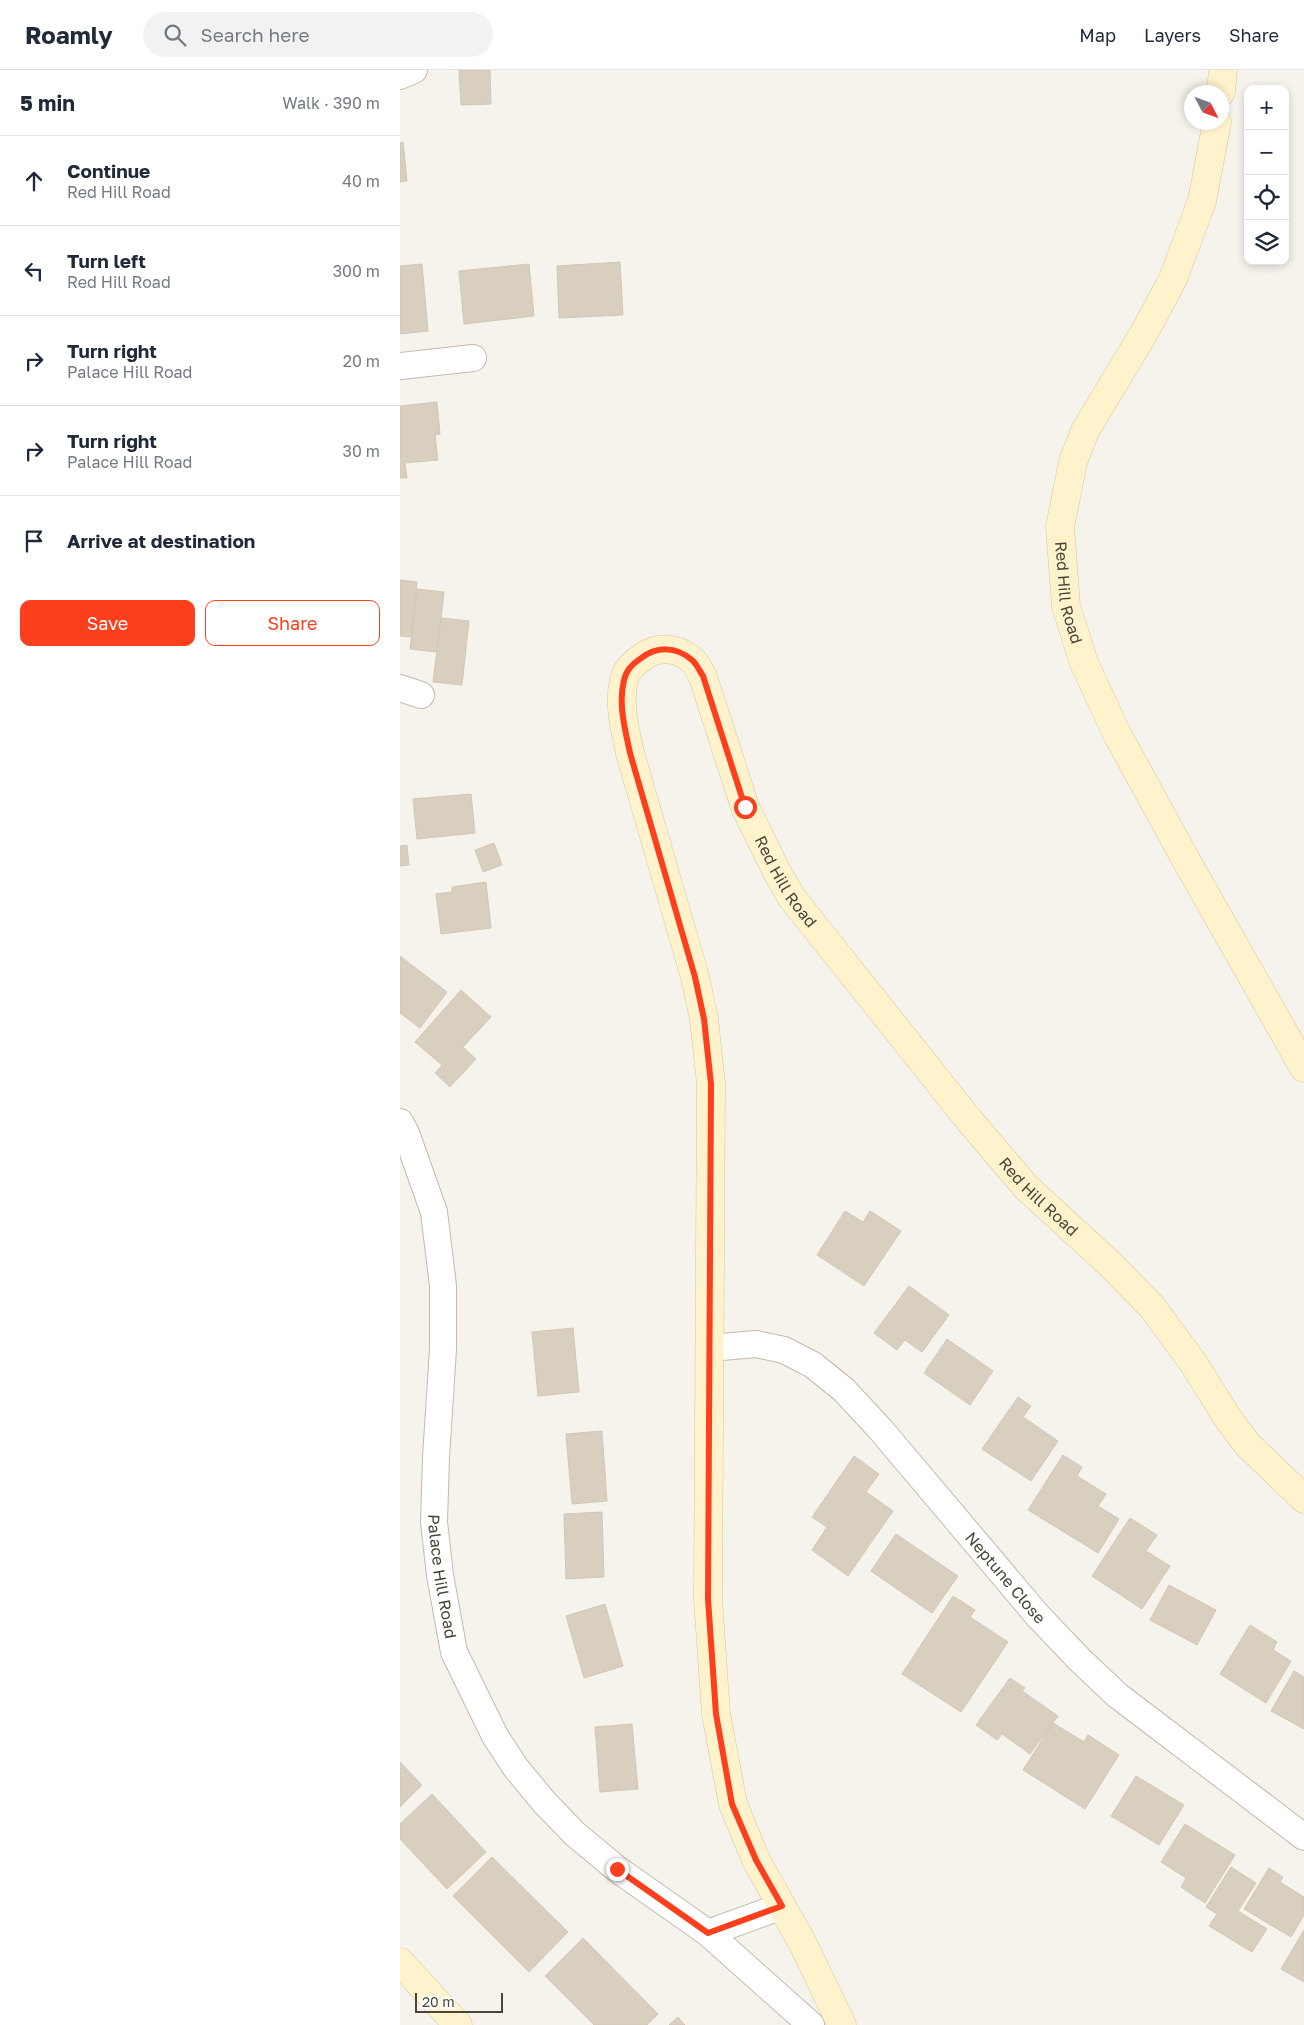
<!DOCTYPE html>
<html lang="en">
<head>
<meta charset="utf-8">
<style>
  :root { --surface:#fff; --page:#f2f2f3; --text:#1f2937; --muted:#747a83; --line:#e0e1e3; --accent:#fc3f1d }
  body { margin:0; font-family:"Golos Text",sans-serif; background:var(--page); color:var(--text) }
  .controls { position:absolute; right:15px; top:15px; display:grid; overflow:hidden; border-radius:10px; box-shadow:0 2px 8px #0003 }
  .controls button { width:45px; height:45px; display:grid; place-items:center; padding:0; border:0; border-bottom:1px solid var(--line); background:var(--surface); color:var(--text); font:25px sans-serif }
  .compass { position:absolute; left:784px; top:15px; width:45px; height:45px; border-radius:50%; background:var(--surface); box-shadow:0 2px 8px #0003; rotate:132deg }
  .scale { position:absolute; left:15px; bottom:12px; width:88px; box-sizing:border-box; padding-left:5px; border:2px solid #4b4439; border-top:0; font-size:14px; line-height:18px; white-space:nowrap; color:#4b4439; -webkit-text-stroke:4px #fff; paint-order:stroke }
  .stop { position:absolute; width:15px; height:15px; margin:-11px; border:4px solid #fc3f1d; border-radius:50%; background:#fff }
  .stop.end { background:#fc3f1d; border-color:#fff; box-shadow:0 1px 5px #0008 }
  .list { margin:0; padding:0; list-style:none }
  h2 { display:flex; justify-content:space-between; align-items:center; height:65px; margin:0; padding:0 20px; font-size:21px }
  h2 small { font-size:16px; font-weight:400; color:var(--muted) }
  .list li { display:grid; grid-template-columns:32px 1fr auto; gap:15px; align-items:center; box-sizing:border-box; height:90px; padding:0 20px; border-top:1px solid var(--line) }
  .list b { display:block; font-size:19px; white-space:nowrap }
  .list p { margin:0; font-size:16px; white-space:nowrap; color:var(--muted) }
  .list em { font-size:16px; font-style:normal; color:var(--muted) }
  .actions { display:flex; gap:10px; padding:15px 20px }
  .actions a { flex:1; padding:11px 0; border:1px solid var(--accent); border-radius:10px; text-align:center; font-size:18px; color:var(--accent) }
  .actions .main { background:var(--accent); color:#fff }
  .icon { flex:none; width:28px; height:28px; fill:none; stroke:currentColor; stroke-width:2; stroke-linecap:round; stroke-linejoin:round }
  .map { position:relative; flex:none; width:904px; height:1955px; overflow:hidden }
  header { display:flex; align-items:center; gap:30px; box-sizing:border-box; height:70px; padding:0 25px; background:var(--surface); border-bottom:1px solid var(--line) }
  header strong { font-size:24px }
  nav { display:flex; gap:28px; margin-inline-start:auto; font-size:18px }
  .search { width:350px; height:45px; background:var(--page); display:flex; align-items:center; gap:12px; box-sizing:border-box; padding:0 18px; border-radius:28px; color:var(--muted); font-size:19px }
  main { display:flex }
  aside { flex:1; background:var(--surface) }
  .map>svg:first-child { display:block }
  .building { fill:#d8cfc1; stroke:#d3c7b4 }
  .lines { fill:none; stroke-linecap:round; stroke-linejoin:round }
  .street-casing { stroke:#c2bbae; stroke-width:28 }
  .secondary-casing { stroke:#d6c79b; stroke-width:29 }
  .street { stroke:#fff; stroke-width:26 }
  .secondary { stroke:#fff3cd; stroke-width:28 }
  .route { stroke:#fc3f1d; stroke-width:6 }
  .labels { text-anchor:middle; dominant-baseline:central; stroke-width:4; stroke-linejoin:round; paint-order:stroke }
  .street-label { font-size:16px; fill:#4b4439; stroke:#fff }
</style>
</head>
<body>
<header>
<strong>Roamly</strong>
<div class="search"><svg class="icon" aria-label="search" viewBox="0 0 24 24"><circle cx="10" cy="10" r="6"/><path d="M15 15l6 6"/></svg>Search here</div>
<nav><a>Map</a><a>Layers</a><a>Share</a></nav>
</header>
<main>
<aside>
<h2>5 min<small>Walk · 390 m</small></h2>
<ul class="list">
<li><svg class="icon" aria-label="ahead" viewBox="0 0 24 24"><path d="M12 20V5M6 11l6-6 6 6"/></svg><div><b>Continue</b><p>Red Hill Road</p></div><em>40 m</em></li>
<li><svg class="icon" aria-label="left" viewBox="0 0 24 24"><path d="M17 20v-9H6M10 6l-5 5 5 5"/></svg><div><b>Turn left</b><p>Red Hill Road</p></div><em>300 m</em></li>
<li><svg class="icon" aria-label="right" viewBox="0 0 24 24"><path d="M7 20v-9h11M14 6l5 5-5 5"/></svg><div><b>Turn right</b><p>Palace Hill Road</p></div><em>20 m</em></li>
<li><svg class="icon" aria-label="right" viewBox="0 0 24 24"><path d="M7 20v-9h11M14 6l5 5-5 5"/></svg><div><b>Turn right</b><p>Palace Hill Road</p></div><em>30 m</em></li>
<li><svg class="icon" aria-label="arrive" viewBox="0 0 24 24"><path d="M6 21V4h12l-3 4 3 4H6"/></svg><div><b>Arrive at destination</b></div></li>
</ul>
<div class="actions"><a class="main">Save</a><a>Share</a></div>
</aside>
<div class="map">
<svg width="904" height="1955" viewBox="0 0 904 1955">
  <rect width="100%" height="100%" fill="#f6f3ec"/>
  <!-- building -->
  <g class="building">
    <path d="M59,0h31l1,34 -30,1z"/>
    <path d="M3,72l4,39 -7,1v-39z"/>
    <path d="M220,192l3,53 -64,3 -2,-52z"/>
    <path d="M22,194l6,67 -28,3v-68z"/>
    <path d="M129,194l5,52 -70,8 -5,-53z"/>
    <path d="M37,332l3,32 -5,1 3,25 -33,3 2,15h-7v-72z"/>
    <path d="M0,510l17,2 -6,55 -11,-1z"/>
    <path d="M17,519l27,3 -7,60 -27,-3z"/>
    <path d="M41,548l28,3 -7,64 -29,-3z"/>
    <path d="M71,724l4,39 -58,6 -4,-40z"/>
    <path d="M94,773l8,22 -19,7 -8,-22z"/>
    <path d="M7,775l2,20 -9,1v-20z"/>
    <path d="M86,812l5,46 -50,6 -5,-40 16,-2v-5z"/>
    <path d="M0,886l47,36 -27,36 -20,-15z"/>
    <path d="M61,920l30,27 -28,30 13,12 -26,28 -15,-14 7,-8 -27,-23z"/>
    <path d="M445,1141l18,11 7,-11 31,20 -37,55 -47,-31z"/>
    <path d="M509,1216l40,29 -27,37 -17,-12 -8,10 -23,-17z"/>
    <path d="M173,1258l6,64 -41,4 -6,-64z"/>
    <path d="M547,1269l46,32 -23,34 -46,-32z"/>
    <path d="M618,1327l13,9 -8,11 35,24 -27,40 -49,-32z"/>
    <path d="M202,1361l5,70 -35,3 -6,-70z"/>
    <path d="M663,1385l19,12 -5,9 29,18 -8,12 21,13 -21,34 -70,-43z"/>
    <path d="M454,1386l25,18 -13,18 27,19 -45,65 -36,-26 15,-23 -15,-10z"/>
    <path d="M202,1442l2,65 -38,2 -2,-65z"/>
    <path d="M730,1448l27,17 -11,16 24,15 -28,43 -50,-33z"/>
    <path d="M496,1464l62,42 -26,37 -61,-42z"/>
    <path d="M769,1515l47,25 -19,35 -47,-25z"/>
    <path d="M553,1526l22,14 -5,7 38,25 -47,70 -59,-38z"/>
    <path d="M205,1534l18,62 -39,12 -18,-62z"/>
    <path d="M850,1555l27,17 -4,8 18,11 -25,42 -46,-29z"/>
    <path d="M894,1601l10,6v52l-33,-18z"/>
    <path d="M610,1608l15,10 -3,3 36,25 -28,38 -28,-20 -5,6 -21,-15z"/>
    <path d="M653,1653l31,19 4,-7 31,20 -34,54 -62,-39z"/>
    <path d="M232,1654l6,65 -38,3 -5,-65z"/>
    <path d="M0,1692l22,23 -22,22z"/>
    <path d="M736,1706l48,29 -25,40 -48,-29z"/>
    <path d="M32,1724l54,58 -39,37 -47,-50v-15z"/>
    <path d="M785,1754l50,31 -30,48 -24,-16 5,-9 -25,-16z"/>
    <path d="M92,1787l76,75 -39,40 -76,-76z"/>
    <path d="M831,1797l25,16 -18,28 29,18 -15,23 -43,-26 8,-12 -11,-7z"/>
    <path d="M869,1798l14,9 -3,5 24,15v18l-13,22 -47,-28z"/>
    <path d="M904,1860v52l-23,-13z"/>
    <path d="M183,1868l75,76 -11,11h-53l-49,-49z"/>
    <path d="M278,1947l7,8h-16z"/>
  </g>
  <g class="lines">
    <!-- street casing -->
    <g class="street-casing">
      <g id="street">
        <path d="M0,6l14,-6"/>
        <path d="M0,296l73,-8"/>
        <path d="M0,618l21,7"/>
        <path id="s1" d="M0,1052l6,11 28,79 9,74v63l-7,108 -2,65 6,53 14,77 41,84 21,32 28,34 31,32 42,35 91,64 103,92"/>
        <path id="s2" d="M310,1278l46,-4 28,6 29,15 31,25 37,40 157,186 42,44 37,35 187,142"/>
        <path d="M308,1863l74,-27"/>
      </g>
    </g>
    <!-- secondary casing -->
    <g class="secondary-casing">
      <g id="secondary">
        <path d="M821,22l2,-22"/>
        <path id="s3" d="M817,52l-15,79 -29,78 -29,54 -59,98 -12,31 -13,65 6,79 18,57 33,71 69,126 118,208"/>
        <path d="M0,1892l58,63"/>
        <path id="s4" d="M442,1955l-39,-81 -47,-84 -23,-56 -17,-90 -8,-115 3,-515 -7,-65 -9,-42 -65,-224c-5,-24 -12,-49 -6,-73 2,-9 8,-16 16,-21 16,-13 36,-13 52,1 5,4 8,12 11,17l42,130 32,65 15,26 177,222 57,67 85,78 41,42 42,57 33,53 20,27 57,55"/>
      </g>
    </g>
    <!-- street -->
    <use href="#street" class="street"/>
    <!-- secondary -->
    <use href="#secondary" class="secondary"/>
  </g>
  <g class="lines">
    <!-- route -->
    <path class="route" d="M217,1799l91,64 74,-27 -26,-46 -24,-56 -16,-90 -8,-115 3,-515 -7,-65 -9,-42 -65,-224c-5,-24 -12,-49 -6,-73 2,-9 8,-16 16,-21 16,-13 36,-13 52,1 5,4 8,12 11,16l42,131"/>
  </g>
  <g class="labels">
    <!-- street labels -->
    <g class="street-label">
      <text stroke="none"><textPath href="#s3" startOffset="505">Red Hill Road</textPath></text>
      <text stroke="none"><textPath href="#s4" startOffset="1710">Red Hill Road</textPath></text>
      <text stroke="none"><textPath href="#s4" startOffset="2115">Red Hill Road</textPath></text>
      <text stroke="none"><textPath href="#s1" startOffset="462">Palace Hill Road</textPath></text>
      <text stroke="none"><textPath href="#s2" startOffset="395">Neptune Close</textPath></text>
    </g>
  </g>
</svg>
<div class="controls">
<button>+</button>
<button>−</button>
<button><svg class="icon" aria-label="locate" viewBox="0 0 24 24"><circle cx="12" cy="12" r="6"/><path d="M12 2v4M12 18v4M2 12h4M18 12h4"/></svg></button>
<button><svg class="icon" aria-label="layers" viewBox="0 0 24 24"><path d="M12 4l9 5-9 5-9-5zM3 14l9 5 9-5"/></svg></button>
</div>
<svg class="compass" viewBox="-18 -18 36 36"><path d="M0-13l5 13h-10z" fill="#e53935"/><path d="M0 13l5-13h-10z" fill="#747a83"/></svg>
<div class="scale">20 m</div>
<div class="stop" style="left:345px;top:737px"></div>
<div class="stop end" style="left:217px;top:1799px"></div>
</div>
</main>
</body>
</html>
